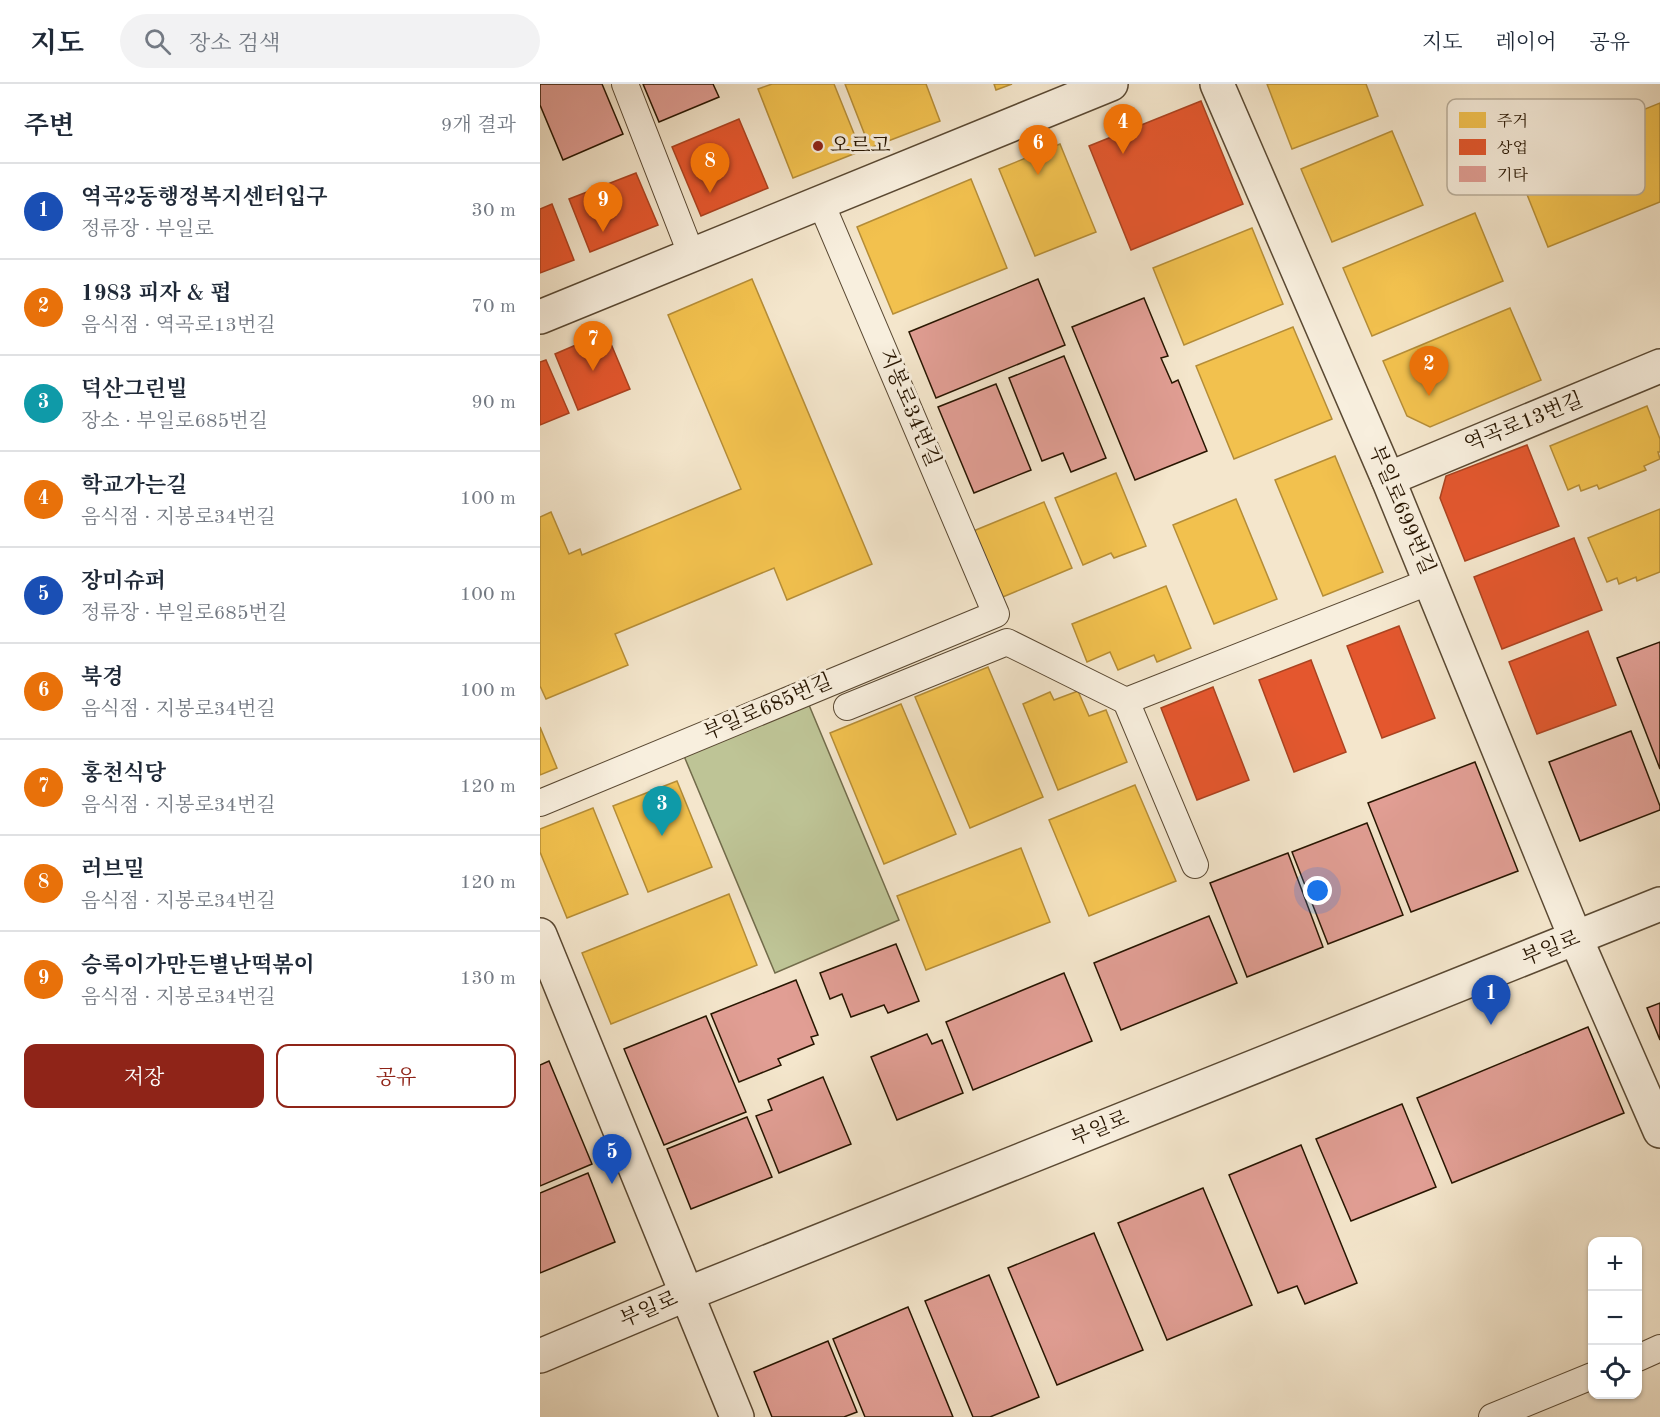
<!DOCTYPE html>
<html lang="ko">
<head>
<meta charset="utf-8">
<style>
  :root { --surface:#fff; --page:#f2f2f3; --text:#1f2937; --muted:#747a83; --line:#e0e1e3; --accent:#8f2418 }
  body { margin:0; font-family:"Old Standard TT","Noto Serif KR",serif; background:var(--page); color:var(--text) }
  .controls { position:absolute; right:18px; bottom:18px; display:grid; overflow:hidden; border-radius:12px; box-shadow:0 2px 4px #0004 }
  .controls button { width:54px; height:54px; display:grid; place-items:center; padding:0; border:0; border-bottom:2px solid var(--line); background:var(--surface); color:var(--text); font:30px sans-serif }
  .you { position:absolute; left:778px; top:807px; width:21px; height:21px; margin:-15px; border:4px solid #fff; border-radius:50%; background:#1a73e8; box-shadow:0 0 0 9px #1a73e833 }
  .badge { display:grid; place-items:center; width:39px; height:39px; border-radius:50%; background:var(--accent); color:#fff; font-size:20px; font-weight:700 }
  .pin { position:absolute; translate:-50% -50px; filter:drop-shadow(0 2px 3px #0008) }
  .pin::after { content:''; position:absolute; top:32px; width:21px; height:18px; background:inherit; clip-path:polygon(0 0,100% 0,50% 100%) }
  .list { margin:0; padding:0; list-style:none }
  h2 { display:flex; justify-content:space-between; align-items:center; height:78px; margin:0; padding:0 24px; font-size:26px }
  h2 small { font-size:20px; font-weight:400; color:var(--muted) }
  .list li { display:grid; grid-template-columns:39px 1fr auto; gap:18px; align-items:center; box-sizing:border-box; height:96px; padding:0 24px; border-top:2px solid var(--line) }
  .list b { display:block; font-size:22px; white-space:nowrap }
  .list p { margin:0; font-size:20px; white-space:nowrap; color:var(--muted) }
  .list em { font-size:20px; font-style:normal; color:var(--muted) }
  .actions { display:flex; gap:12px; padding:18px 24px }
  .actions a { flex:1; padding:14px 0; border:2px solid var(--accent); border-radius:12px; text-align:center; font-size:21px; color:var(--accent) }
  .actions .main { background:var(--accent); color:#fff }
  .icon { flex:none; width:33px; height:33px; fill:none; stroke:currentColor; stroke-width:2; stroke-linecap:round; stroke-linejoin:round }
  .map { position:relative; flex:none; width:1120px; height:1333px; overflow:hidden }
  header { display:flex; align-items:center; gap:36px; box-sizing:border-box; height:84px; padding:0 30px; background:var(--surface); border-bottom:2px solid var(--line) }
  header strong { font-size:28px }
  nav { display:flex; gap:33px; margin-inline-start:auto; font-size:21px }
  .search { width:420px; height:54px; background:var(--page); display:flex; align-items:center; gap:15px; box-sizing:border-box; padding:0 21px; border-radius:33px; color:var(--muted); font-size:22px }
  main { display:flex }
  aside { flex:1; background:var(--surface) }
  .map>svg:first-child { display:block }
  .green { fill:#bec496; stroke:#726c4b; stroke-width:1.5 }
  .homes { fill:#f2c14e; stroke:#b58d37; stroke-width:1.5 }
  .shops { fill:#e4572e; stroke:#ab4320; stroke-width:1.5 }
  .building { fill:#e19e94; stroke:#271500; stroke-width:1.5 }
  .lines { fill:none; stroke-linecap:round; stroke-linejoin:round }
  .service-casing { stroke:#5a4933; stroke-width:28 }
  .minor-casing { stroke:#5a4933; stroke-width:36 }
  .tertiary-casing { stroke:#5a4933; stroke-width:36 }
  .service { stroke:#f8efde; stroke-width:26 }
  .minor { stroke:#f8efde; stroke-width:33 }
  .tertiary { stroke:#f8efde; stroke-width:33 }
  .poi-dot { fill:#8f2418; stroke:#f8efde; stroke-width:2 }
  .labels { text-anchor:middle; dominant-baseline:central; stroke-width:6; stroke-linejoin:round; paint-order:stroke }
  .poi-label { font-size:21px; fill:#271500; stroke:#f8efde; text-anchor:start }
  .street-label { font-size:21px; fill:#271500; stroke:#f8efde }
  .key { fill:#f8efde; stroke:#b9ae9b; stroke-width:1.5 }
  .key-label { font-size:16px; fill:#271500 }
</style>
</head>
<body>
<header>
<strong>지도</strong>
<div class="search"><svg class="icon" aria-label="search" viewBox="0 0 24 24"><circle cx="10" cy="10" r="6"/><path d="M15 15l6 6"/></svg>장소 검색</div>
<nav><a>지도</a><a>레이어</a><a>공유</a></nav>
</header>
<main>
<aside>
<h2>주변<small>9개 결과</small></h2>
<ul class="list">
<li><span class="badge" style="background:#1a4fb4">1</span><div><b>역곡2동행정복지센터입구</b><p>정류장 · 부일로</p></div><em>30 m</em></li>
<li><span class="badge" style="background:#e8710a">2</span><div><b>1983 피자 &amp; 펍</b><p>음식점 · 역곡로13번길</p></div><em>70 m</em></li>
<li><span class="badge" style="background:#0f9aa8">3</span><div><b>덕산그린빌</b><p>장소 · 부일로685번길</p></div><em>90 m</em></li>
<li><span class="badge" style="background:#e8710a">4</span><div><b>학교가는길</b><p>음식점 · 지봉로34번길</p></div><em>100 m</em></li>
<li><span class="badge" style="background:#1a4fb4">5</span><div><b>장미슈퍼</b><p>정류장 · 부일로685번길</p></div><em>100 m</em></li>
<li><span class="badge" style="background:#e8710a">6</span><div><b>북경</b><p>음식점 · 지봉로34번길</p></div><em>100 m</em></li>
<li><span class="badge" style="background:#e8710a">7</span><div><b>홍천식당</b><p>음식점 · 지봉로34번길</p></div><em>120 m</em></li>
<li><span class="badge" style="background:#e8710a">8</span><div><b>러브밀</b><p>음식점 · 지봉로34번길</p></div><em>120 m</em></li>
<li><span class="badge" style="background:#e8710a">9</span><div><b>승록이가만든별난떡볶이</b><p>음식점 · 지봉로34번길</p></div><em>130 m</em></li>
</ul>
<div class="actions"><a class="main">저장</a><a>공유</a></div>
</aside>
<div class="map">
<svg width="1120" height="1333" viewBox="0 0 1120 1333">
  <rect width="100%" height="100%" fill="#f4e6cc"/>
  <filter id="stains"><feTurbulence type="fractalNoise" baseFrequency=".00333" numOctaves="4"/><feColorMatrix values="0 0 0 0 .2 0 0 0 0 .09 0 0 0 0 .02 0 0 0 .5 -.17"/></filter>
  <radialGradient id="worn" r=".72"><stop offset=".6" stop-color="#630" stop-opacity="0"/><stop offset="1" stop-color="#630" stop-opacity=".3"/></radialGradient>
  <!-- green -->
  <path class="green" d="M269,621l90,215 -124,53 -91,-217z"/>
  <!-- homes -->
  <g class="homes">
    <path d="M232,0h62l27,67 -68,27 -35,-89z"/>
    <path d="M305,0h81l14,37 -70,27z"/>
    <path d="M454,0h18l-16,6z"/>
    <path d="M727,0h99l12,32 -86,33z"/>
    <path d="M1120,19v99l-112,45 -34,-85z"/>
    <path d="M852,47l31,74 -91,37 -31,-73z"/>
    <path d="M520,60l36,88 -61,24 -36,-87z"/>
    <path d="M431,95l36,89 -114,46 -36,-87z"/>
    <path d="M935,129l28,68 -131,55 -29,-68z"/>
    <path d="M712,144l31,76 -99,41 -31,-77z"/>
    <path d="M212,195l120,285 -85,36 -13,-32 -159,66 13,31 -82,34 -6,-13v-169l11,-5 18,42 11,-5 2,6 159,-66 -73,-174z"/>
    <path d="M970,224l31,72 -111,47 -23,-11 -24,-55z"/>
    <path d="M753,243l39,92 -98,40 -38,-93z"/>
    <path d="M1107,322l13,33v13h-2l2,7 -16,7 2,4 -47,19 -2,-4 -16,6 -2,-6 -11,5 -18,-44z"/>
    <path d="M795,372l48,116 -60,24 -48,-116z"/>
    <path d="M576,389l30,73 -32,12 -3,-5 -28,12 -28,-67z"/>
    <path d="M696,415l41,100 -63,25 -41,-99z"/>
    <path d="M504,418l28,66 -74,31 -27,-67z"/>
    <path d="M1120,425v63l-23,9 -1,-4 -17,7 -2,-6 -10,4 -19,-44z"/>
    <path d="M626,502l25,62 -34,14 -3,-7 -36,15 -8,-18 -23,10 -15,-38z"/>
    <path d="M448,583l55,130 -73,31 -55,-131z"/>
    <path d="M538,607l11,25 17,-6 21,52 -69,28 -35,-86 27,-12 4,8z"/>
    <path d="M361,620l55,130 -72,30 -54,-131z"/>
    <path d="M0,643l17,41 -17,7z"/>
    <path d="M137,697l35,86 -64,25 -35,-86z"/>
    <path d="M595,701l41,96 -87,35 -40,-96z"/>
    <path d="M53,724l35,86 -61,24 -27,-66v-23z"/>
    <path d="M481,764l29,74 -124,48 -29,-74z"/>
    <path d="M189,810l28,71 -146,59 -29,-71z"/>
  </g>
  <!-- shops -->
  <g class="shops">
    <path d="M661,17l42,103 -112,46 -42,-104z"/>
    <path d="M199,35l29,69 -67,28 -29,-69z"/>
    <path d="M96,89l22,52 -68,27 -21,-53z"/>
    <path d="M12,120l22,56 -34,13v-64z"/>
    <path d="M66,248l24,57 -52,21 -23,-56z"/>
    <path d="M6,276l23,53 -29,12v-63z"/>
    <path d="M987,361l32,81 -94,35 -25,-63 6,-22z"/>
    <path d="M1034,454l28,72 -100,39 -28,-72z"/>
    <path d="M859,542l36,92 -53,20 -35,-92z"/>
    <path d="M1048,547l28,74 -79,29 -28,-72z"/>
    <path d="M771,576l35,92 -52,20 -35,-92z"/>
    <path d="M673,603l36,93 -52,20 -36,-92z"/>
  </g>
  <!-- building -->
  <g class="building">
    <path d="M0,0h62l21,50 -60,26 -23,-55z"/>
    <path d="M103,0h70l6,13 -60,25z"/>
    <path d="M498,195l27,66 -129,53 -27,-66z"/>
    <path d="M604,214l24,58 -7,2 11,25 6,-3 29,71 -72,29 -63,-153z"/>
    <path d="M524,272l42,102 -35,14 -8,-19 -21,8 -33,-83z"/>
    <path d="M456,300l35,86 -57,23 -36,-86z"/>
    <path d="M1120,558v127l-43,-111z"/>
    <path d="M1091,647l29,75v4l-80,31 -31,-79z"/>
    <path d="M935,678l43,109 -107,41 -43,-109z"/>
    <path d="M827,739l36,92 -75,29 -36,-92z"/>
    <path d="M748,769l35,94 -76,30 -37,-94z"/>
    <path d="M669,832l28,67 -116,47 -27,-67z"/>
    <path d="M356,860l23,57 -31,12 -4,-8 -33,12 -9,-23 -12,5 -10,-26z"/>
    <path d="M524,889l28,68 -119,49 -27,-68z"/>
    <path d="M256,896l22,55 -7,2 3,7 -36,15 3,6 -42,17 -28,-68z"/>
    <path d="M1120,919v37l-13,-32z"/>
    <path d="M166,932l40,96 -82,33 -40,-96z"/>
    <path d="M1048,943l36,86 -172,70 -35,-85z"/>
    <path d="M387,950l5,10 10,-4 21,53 -66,27 -26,-63z"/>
    <path d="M9,977l43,103 -52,22v-121z"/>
    <path d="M283,993l28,67 -72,29 -23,-57 16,-6 -4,-10z"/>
    <path d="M862,1020l34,83 -85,34 -35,-82z"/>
    <path d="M207,1033l25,60 -81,32 -24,-60z"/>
    <path d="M761,1061l56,138 -52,21 -8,-18 -19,7 -49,-118z"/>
    <path d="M48,1089l27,69 -75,31v-80z"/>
    <path d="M663,1104l49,117 -85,35 -49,-117z"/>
    <path d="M554,1149l49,117 -86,35 -49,-117z"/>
    <path d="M449,1191l50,122 -49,20h-17l-48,-116z"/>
    <path d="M368,1223l45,110h-88l-32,-78z"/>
    <path d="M288,1257l29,71 -13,5h-72l-18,-45z"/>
  </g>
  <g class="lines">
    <!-- service casing -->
    <g class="service-casing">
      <g id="service">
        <path d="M85,0l67,172"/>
        <path d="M307,623l160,-65 119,59"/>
        <path d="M0,719l456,-189 -175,-411"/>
        <path d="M655,781l-69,-164 305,-120"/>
        <path d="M1098,1274l22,-10"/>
        <path d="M952,1333l100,-41"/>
      </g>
    </g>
    <!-- minor casing -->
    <g class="minor-casing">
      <g id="minor">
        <path d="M677,0l171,395 188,460 84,192"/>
        <path d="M0,233l571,-233"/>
        <path d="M848,395l272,-113"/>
        <path d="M0,851l197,482"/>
      </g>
    </g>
    <!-- tertiary casing -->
    <g class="tertiary-casing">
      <path id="tertiary" d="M0,1272l147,-62 973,-390"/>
    </g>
    <!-- service -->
    <use href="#service" class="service"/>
    <!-- minor -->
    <use href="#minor" class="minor"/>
    <!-- tertiary -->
    <use href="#tertiary" class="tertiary"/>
  </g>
  <!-- markers -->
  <circle class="poi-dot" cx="278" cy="62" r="6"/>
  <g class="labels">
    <!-- poi labels -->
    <g class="poi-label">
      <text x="290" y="62">오르고</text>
    </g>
    <!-- street labels -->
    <g class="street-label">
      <text transform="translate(369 324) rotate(67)">지봉로34번길</text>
      <text transform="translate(984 339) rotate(-22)">역곡로13번길</text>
      <text transform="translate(861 426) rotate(67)">부일로699번길</text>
      <text transform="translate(228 624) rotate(-23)">부일로685번길</text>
      <text transform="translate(1011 865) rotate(-22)">부일로</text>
      <text transform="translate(560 1045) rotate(-22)">부일로</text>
      <text transform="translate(109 1226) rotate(-23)">부일로</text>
    </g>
  </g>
  <!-- legend -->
  <rect x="907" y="15" width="198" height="96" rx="9" class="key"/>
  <rect x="919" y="28" width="27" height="16" fill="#f2c14e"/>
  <rect x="919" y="55" width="27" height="16" fill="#e4572e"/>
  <rect x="919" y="82" width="27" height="16" fill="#e19e94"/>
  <g class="key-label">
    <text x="957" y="42">주거</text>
    <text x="957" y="69">상업</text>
    <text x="957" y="96">기타</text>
  </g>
  <rect width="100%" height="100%" filter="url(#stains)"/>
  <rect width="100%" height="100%" fill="url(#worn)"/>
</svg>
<div class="controls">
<button>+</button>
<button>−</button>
<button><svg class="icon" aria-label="locate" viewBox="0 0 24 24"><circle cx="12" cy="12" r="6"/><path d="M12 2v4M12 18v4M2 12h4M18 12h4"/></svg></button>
</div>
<div class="you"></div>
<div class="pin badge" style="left:951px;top:941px;background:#1a4fb4">1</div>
<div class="pin badge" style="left:889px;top:312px;background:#e8710a">2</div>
<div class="pin badge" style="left:122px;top:752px;background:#0f9aa8">3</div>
<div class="pin badge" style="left:583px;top:70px;background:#e8710a">4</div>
<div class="pin badge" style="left:72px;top:1100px;background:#1a4fb4">5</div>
<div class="pin badge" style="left:498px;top:91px;background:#e8710a">6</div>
<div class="pin badge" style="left:53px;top:287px;background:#e8710a">7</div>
<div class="pin badge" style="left:170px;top:109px;background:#e8710a">8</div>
<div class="pin badge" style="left:63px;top:148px;background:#e8710a">9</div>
</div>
</main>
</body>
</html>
